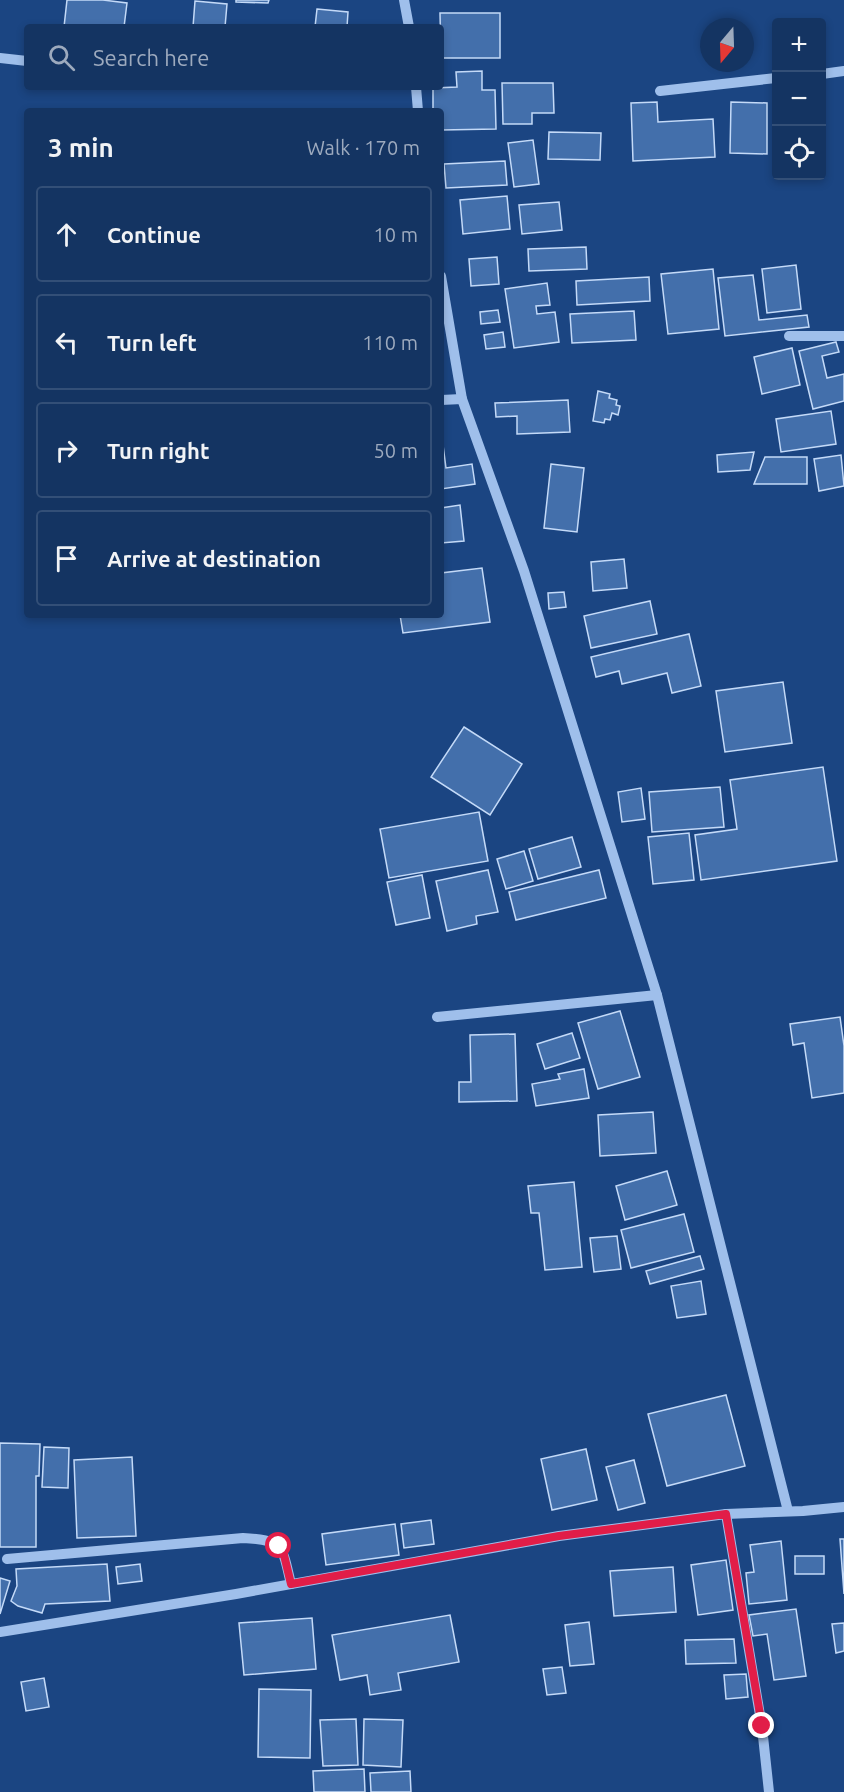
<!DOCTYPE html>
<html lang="en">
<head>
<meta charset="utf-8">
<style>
  :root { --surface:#143462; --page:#1d3c68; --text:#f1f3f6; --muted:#9daabe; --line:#334f77 }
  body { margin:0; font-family:Ubuntu,sans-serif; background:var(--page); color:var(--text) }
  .controls { position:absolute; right:18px; top:18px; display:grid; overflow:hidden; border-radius:6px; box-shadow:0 3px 9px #0003 }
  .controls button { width:54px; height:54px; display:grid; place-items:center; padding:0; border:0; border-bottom:2px solid var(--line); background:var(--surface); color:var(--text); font:30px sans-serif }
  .compass { position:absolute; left:700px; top:18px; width:54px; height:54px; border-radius:50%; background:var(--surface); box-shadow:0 3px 9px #0003; rotate:199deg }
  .stop { position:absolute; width:18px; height:18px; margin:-14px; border:4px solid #e11d48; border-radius:50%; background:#fff }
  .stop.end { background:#e11d48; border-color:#fff; box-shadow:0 2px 6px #0008 }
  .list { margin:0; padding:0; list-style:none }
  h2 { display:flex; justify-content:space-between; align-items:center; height:78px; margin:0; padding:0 24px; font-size:26px }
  h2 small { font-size:20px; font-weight:400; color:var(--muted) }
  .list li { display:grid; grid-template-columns:39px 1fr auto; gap:18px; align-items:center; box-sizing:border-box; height:96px; margin:0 12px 12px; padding:0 12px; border:2px solid var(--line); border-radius:6px }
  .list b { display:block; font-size:22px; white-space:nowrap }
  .list em { font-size:20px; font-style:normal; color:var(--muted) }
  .icon { flex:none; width:33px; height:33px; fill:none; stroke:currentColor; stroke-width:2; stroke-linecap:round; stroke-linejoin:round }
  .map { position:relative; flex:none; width:844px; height:1792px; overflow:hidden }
  .search { position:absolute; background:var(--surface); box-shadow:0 3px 9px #0003; left:24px; top:24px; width:420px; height:66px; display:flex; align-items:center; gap:15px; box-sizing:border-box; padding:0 21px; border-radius:6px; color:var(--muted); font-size:22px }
  .panel { position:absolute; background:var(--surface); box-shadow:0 3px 9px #0003; left:24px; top:108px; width:420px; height:510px; border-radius:6px }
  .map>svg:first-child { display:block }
  .building { fill:#436fab; stroke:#c4daf8; stroke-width:1.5 }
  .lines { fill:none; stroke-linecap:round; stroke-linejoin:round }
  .minor { stroke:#9fbfeb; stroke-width:10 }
  .route { stroke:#e11d48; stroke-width:8 }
</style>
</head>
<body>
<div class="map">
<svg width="844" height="1792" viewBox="0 0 844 1792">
  <rect width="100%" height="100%" fill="#1b4582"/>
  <!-- building -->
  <g class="building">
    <path d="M67,0h36l24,3 -3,24h-60z"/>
    <path d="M236,0h33l-1,3 -32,-1z"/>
    <path d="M195,1l32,3 -2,23h-32z"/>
    <path d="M317,9l31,3 -1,15h-32z"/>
    <path d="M440,13h60v45h-59z"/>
    <path d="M482,71v19h13l1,39 -55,1v-19h-8v-23l24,-1 -1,-15z"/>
    <path d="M502,83h51l1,30h-22v11h-29z"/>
    <path d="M657,102l1,20 55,-3 2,38 -82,4 -2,-58z"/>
    <path d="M731,102l36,1v51l-37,-1z"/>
    <path d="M549,132l52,1 -1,27 -52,-1z"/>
    <path d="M533,140l6,44 -25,3 -6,-44z"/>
    <path d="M505,161l2,24 -61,3 -2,-24z"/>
    <path d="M507,196l3,33 -47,5 -3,-34z"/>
    <path d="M559,202l3,28 -40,4 -3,-29z"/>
    <path d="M586,247l1,22 -58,2 -1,-22z"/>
    <path d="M497,257l2,27 -28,2 -2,-27z"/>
    <path d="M796,265l5,44 -34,4 -5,-44z"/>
    <path d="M713,269l6,60 -51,5 -7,-60z"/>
    <path d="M753,275l6,45 48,-5 2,12 -84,9 -7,-58z"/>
    <path d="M649,277l1,24 -73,4 -1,-24z"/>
    <path d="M547,283l3,22 -14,1 1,8 18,-2 4,30 -45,6 -9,-59z"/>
    <path d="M498,310l2,12 -19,2 -1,-12z"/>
    <path d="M634,311l2,29 -64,3 -2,-29z"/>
    <path d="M503,332l2,15 -19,2 -2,-14z"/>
    <path d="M836,342l3,10 -17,4 5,22 17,-4v27l-31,8 -14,-58z"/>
    <path d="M792,348l8,37 -38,9 -8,-37z"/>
    <path d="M598,391l12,3 -1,4 8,2 -1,5 4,1 -2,9 -6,-2 -2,7 -5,-1 -1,4 -11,-2z"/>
    <path d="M568,400l2,32 -53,2v-18l-21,1 -1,-14z"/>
    <path d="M831,411l5,33 -55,8 -5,-33z"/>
    <path d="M441,445h2l3,23 26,-4 3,20 -34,5z"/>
    <path d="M754,452l-4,18 -32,2 -1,-17z"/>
    <path d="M841,455l3,31 -25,5 -5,-32z"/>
    <path d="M765,457h42v27h-53z"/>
    <path d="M551,464l33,4 -7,64 -33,-4z"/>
    <path d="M460,505l4,36 -23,2v-35z"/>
    <path d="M624,559l3,29 -34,3 -2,-29z"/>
    <path d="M482,568l8,54 -87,11 -3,-18h41v-42z"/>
    <path d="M564,592l2,15 -17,2 -1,-16z"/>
    <path d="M650,601l7,33 -66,14 -7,-32z"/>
    <path d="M689,634l12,52 -29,7 -5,-20 -45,11 -3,-13 -23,6 -5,-20z"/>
    <path d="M783,682l9,61 -67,9 -9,-61z"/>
    <path d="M464,727l58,37 -32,51 -59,-38z"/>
    <path d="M823,767l14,94 -136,19 -6,-45 42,-6 -7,-49z"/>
    <path d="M720,787l4,40 -72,5 -3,-40z"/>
    <path d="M641,788l4,31 -23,3 -4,-30z"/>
    <path d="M479,812l9,49 -99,17 -9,-49z"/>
    <path d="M689,833l5,47 -41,4 -5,-47z"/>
    <path d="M572,837l9,30 -43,12 -9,-30z"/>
    <path d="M524,851l9,30 -27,8 -9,-30z"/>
    <path d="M488,870l10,42 -22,4 1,8 -30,7 -11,-50z"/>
    <path d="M599,870l7,28 -90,22 -7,-28z"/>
    <path d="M422,875l8,43 -34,7 -9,-43z"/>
    <path d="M620,1011l20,66 -42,12 -20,-66z"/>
    <path d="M840,1017l4,29v47l-32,5 -8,-55 -11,2 -3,-21z"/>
    <path d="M572,1033l8,25 -35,11 -8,-25z"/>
    <path d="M515,1034l2,67 -58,1v-20h12l-1,-47z"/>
    <path d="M584,1069l5,29 -53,8 -4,-22 28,-5 -2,-5z"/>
    <path d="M653,1112l3,41 -56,3 -2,-41z"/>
    <path d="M667,1171l10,34 -52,15 -9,-34z"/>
    <path d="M574,1182l8,85 -37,3 -6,-57h-8l-3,-27z"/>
    <path d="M684,1214l10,38 -63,16 -10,-38z"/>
    <path d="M617,1236l4,33 -27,3 -4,-34z"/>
    <path d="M700,1256l4,13 -54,15 -4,-13z"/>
    <path d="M701,1281l5,33 -29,4 -6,-32z"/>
    <path d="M726,1395l19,71 -78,20 -19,-72z"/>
    <path d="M0,1443l40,1 -1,32h-3v71h-36z"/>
    <path d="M44,1447l25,1 -1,40 -26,-1z"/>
    <path d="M586,1449l11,51 -45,10 -11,-51z"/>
    <path d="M132,1457l4,79 -59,2 -3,-78z"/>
    <path d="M634,1460l11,43 -27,7 -12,-43z"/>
    <path d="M431,1520l3,24 -30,4 -3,-24z"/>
    <path d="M395,1524l4,31 -73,10 -4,-31z"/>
    <path d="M840,1539h4v55z"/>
    <path d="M781,1541l6,59 -38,4 -3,-31 8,-1 -4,-27z"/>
    <rect x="795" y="1556" width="29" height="18"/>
    <path d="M726,1560l7,50 -35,5 -7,-50z"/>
    <path d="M107,1564l3,37 -65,3 -3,9 -24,-7 -7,-5 6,-15 -1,-17z"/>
    <path d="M140,1564l2,17 -24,3 -2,-17z"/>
    <path d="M673,1567l3,45 -62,4 -4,-45z"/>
    <path d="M0,1578l10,3 -10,33z"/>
    <path d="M796,1609l10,67 -32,4 -7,-46 -14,2 -4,-21z"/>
    <path d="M450,1615l9,47 -61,11 3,17 -31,5 -3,-20 -27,5 -8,-45z"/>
    <path d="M312,1618l4,51 -72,6 -5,-52z"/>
    <path d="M589,1622l5,42 -24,2 -5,-41z"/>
    <path d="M844,1623v28l-8,2 -4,-29z"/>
    <path d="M734,1639l2,24 -50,1 -1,-24z"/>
    <path d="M562,1667l4,26 -19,2 -4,-26z"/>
    <path d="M746,1674l2,23 -22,2 -2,-24z"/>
    <path d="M44,1678l5,29 -23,4 -5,-29z"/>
    <path d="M259,1689l52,1 -1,68 -52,-1z"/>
    <path d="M356,1719l2,46 -35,1 -3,-46z"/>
    <path d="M364,1719l39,1 -2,47 -38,-2z"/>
    <path d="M364,1769l1,23h-51l-1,-21z"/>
    <path d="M410,1771l1,21h-40l-1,-19z"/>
  </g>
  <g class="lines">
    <!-- minor -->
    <g class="minor">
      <path d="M404,0l5,27"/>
      <path d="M0,58l27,3"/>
      <path d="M822,74l22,-3"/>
      <path d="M416,87l2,24"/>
      <path d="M660,91l116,-13"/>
      <path d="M441,276l21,123 62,172 133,424 131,516"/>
      <path d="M789,336h55"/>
      <path d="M441,400l21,-1"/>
      <path d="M437,1017l220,-22"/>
      <path d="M726,1514l36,213 7,65"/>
      <path d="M7,1559l236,-21c41,2 39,8 48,46"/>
      <path d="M0,1632l236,-38 323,-58 167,-22 77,-3 41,-4"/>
    </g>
  </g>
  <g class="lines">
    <!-- route -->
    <path class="route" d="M279,1546l5,9 7,29 268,-48 167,-22 36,212"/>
  </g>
</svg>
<div class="controls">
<button>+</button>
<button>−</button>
<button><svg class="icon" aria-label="locate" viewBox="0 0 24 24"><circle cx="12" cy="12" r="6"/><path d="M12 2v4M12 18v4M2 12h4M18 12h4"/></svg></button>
</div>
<svg class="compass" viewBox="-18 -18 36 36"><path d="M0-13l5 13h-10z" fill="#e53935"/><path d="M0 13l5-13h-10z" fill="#9daabe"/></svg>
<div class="stop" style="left:279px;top:1546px"></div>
<div class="stop end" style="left:762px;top:1726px"></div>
<div class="search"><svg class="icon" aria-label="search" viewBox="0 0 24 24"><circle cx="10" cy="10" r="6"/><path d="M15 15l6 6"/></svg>Search here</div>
<section class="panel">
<h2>3 min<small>Walk · 170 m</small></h2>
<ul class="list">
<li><svg class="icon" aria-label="ahead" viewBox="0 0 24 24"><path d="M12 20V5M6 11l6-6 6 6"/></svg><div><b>Continue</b></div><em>10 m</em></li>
<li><svg class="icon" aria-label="left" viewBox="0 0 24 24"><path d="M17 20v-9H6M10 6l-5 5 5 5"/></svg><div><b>Turn left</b></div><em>110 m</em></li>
<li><svg class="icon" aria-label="right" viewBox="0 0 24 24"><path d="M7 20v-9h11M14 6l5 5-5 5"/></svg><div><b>Turn right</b></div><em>50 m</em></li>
<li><svg class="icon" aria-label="arrive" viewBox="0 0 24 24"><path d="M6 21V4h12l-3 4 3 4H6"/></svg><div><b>Arrive at destination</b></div></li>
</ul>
</section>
</div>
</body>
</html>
